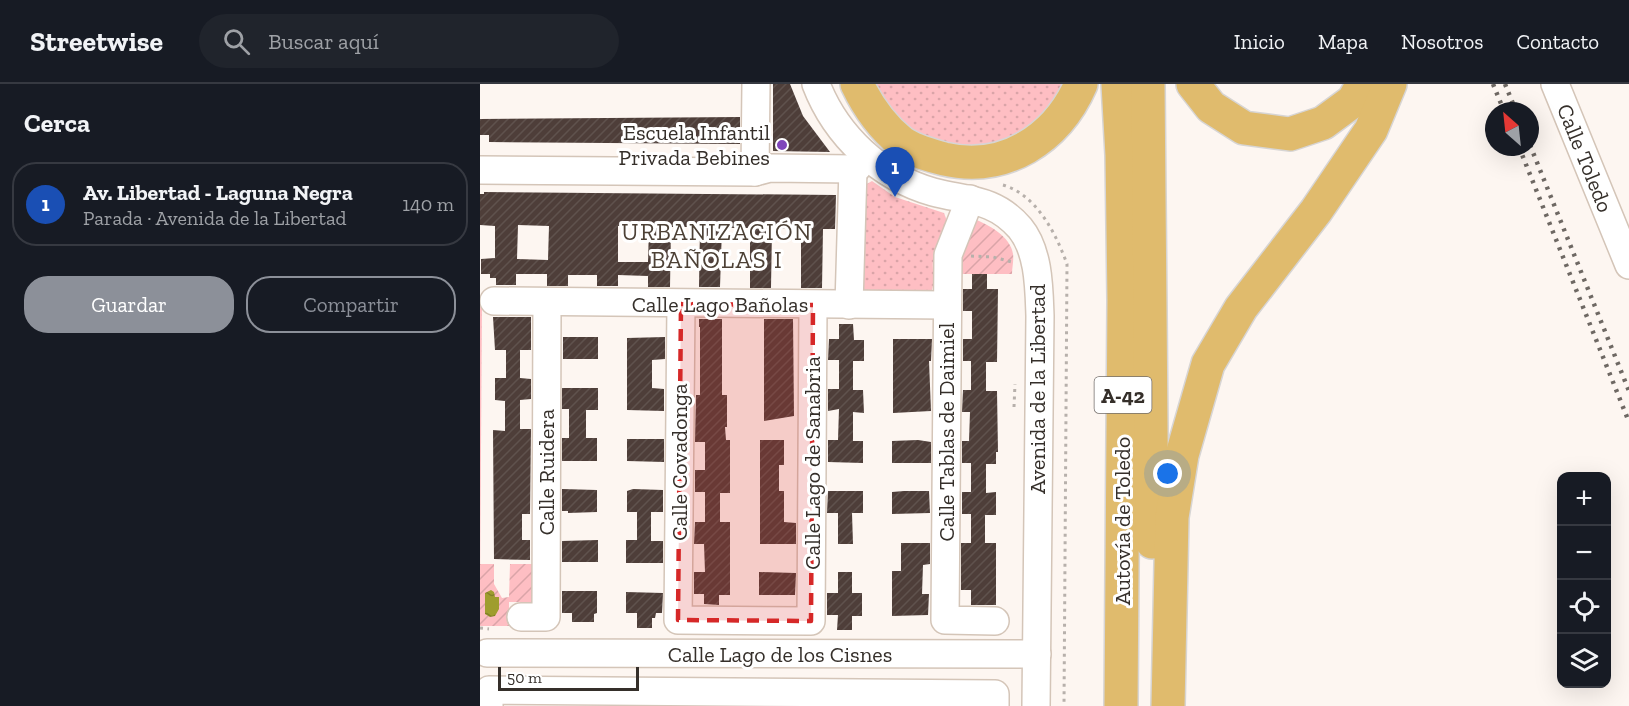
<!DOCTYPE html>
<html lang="es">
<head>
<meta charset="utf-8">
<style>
  :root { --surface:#171b24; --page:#20242c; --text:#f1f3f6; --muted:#9ea1a6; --line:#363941; --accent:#8c9099 }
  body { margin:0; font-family:"Zilla Slab",serif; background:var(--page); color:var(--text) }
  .controls { position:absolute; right:18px; bottom:18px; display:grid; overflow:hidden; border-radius:12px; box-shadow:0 6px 24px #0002 }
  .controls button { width:54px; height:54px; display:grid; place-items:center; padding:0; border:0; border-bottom:2px solid var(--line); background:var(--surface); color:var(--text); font:30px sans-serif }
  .compass { position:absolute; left:1005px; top:18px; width:54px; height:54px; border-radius:50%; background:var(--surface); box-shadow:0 6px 24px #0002; rotate:333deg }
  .scale { position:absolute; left:18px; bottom:15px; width:141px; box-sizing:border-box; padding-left:6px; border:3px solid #352f2a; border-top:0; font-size:16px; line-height:21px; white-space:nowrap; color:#352f2a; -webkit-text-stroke:4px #fff; paint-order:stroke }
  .you { position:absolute; left:688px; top:390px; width:21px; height:21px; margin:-15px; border:4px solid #fff; border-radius:50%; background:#1a73e8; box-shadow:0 0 0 9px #1a73e833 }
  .badge { display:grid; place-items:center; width:39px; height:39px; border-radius:50%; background:var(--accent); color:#fff; font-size:20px; font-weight:700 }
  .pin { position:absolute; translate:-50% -50px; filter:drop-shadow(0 2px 3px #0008) }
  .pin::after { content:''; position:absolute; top:32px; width:21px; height:18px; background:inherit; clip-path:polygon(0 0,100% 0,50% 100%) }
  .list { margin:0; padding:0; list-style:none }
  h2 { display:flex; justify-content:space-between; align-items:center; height:78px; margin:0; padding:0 24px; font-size:26px }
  h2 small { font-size:20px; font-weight:400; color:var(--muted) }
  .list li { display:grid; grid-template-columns:39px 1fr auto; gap:18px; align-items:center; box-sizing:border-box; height:84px; margin:0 12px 12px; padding:0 12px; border:2px solid var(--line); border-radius:24px }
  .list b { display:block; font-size:22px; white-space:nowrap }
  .list p { margin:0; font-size:20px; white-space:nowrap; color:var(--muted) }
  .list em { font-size:20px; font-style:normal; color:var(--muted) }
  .actions { display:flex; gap:12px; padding:18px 24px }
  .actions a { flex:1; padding:14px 0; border:2px solid var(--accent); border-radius:24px; text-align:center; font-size:21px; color:var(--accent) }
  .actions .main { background:var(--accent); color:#fff }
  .icon { flex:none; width:33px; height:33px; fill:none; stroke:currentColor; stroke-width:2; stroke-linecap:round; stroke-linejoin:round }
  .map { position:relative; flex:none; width:1149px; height:622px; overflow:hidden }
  header { display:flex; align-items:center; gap:36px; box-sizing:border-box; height:84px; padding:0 30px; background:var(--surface); border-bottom:2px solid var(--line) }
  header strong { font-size:28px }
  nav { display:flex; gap:33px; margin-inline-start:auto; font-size:21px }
  .search { width:420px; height:54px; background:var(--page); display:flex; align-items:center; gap:15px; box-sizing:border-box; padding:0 21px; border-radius:33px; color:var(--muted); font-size:22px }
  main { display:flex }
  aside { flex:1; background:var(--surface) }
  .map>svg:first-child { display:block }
  .grass { fill:url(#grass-dots) }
  .garden { fill:url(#garden-furrows) }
  .water { fill:url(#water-ripples) }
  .building { fill:url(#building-hatch); fill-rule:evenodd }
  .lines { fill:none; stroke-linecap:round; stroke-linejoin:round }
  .minor-casing { stroke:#d4c5b8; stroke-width:30 }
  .highway-casing { stroke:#d7d5d4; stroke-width:36 }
  .path { stroke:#b7b0ab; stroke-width:3; stroke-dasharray:3 4.5; stroke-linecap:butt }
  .minor { stroke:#fff; stroke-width:27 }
  .highway { stroke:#e0bb6d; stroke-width:33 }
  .rail { stroke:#6e6863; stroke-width:4.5; stroke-dasharray:3 6; stroke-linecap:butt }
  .marked { fill:#d62828; fill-opacity:0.2; stroke:#d62828; stroke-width:4.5; stroke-dasharray:12 8; stroke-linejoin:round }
  .poi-dot { fill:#7f45bb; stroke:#fff; stroke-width:2 }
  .labels { text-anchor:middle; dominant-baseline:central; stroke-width:6; stroke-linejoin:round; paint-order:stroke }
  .shield { fill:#fff; stroke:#726d6a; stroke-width:1.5 }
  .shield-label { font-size:21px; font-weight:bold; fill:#352f2a }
  .poi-label { font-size:22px; fill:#352f2a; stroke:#fff; text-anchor:end }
  .street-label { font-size:22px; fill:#352f2a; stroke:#fff }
  .neighbourhood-label { font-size:24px; letter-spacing:1.5px; fill:#4d4136; stroke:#fff }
</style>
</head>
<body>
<header>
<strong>Streetwise</strong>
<div class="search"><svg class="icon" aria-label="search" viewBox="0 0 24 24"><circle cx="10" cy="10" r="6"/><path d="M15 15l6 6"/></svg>Buscar aquí</div>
<nav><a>Inicio</a><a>Mapa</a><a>Nosotros</a><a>Contacto</a></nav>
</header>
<main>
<aside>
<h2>Cerca<small></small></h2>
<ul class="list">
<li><span class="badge" style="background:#1a4fb4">1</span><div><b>Av. Libertad - Laguna Negra</b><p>Parada · Avenida de la Libertad</p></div><em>140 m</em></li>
</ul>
<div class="actions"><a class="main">Guardar</a><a>Compartir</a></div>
</aside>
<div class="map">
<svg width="1149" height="622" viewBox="0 0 1149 622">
  <defs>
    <pattern id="grass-dots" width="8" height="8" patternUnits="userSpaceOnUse" patternTransform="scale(1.5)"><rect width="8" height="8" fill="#febec3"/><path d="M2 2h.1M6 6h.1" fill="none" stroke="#daa4a8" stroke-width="1.8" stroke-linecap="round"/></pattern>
    <pattern id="garden-furrows" width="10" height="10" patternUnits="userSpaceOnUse" patternTransform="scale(1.5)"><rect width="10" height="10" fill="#febec3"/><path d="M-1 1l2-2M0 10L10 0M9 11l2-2" fill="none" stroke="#daa4a8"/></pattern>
    <pattern id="water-ripples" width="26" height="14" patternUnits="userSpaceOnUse" patternTransform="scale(1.5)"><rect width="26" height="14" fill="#9f9d2e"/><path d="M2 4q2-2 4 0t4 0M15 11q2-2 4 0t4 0" fill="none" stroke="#828027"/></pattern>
    <pattern id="building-hatch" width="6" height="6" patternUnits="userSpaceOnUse" patternTransform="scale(1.5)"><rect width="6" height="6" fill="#4e3e39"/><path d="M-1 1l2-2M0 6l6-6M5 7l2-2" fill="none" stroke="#5f524d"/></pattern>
  </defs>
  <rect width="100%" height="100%" fill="#fdf6f1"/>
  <!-- grass -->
  <g class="grass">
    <path d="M388,0h203l-51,55 -73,11 -46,-23z"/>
    <path d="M392,97l23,16 49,16 3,8c-6,13 -12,26 -14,40 -1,10 2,19 -1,29l-7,3h-62l2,-108z"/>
    <path d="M0,223h2l-2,284z"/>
  </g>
  <!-- garden -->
  <g class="garden">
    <path d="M494,135c14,5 37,18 39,35 1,6 -1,14 -1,20h-57z"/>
    <path d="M0,480h14v20l8,14 7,-1 1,-33h24v38h-25v24h-29z"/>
  </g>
  <!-- water -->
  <path class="water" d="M11,506l3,2 1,5h4v12l-4,7 -5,1 -5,-3v-21z"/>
  <!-- building -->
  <g class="building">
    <path d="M293,0h17l13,32 27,36 -57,-1z"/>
    <path d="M260,33v27l-251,-2v-7h-9v-16z"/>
    <path d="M4,108l352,3 -1,34h-12l-1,59h-21v-59l-29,-1 -1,60h-21v-60h-28l-2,59h-21l1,-60h-29l-1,60h-22v-11l-30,-1v11h-21v-11h-29v11h-21v-12h-31v11h-20v-7h-6v-4h-9v-15l14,-1v-32l-15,-1v-31h4zM38,141l31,1 -1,34 -31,-1zM138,142l31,1 -1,35h-30z"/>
    <path d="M492,190h15v15h11l-1,73h-11v29h11l1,61h-2v12h-10v29l10,-1v23h-11v28h11v62h-25v-15h-10v-47h10v-29h-9v-22h9v-29h-9v-22h7l1,-29h-8l1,-22h8v-29h-8v-22h9v-28h-9v-22h9z"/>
    <path d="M13,233h38v33h-11v28l11,1v20l-11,1v29h11l-1,85h-8v26h8v20l-36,-1 -1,-129 12,1v-30l-10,-1v-22h11v-28h-11z"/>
    <path d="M219,235h23v76h5v32h-2l1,13h4v53h-10v29h10v73h-11v10l-15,-1v-10h-10v-22h11l-1,-28h-10l1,-22h10v-30h-10v-22h10v-28h-10l1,-47h4v-68h-1z"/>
    <path d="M284,235h29l1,97 -30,5z"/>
    <path d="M359,240h14l1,16h10v21h-11v29h10l1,23 -11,-1v29h10v22l-35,-1v-22h10l1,-31 -11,2v-22h11v-29h-11l1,-21h10z"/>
    <rect x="83" y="253" width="35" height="22"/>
    <path d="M185,253v22l-13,1v28l12,1v22l-37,-1v-72z"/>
    <path d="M413,255h39l-1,22h-2l2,50 -38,2z"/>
    <path d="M82,304h36v22h-12v28h11v23h-35v-23h7v-29h-7z"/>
    <path d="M147,355h37v23l-37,-1z"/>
    <path d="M280,356h24v25h-5v26h5v31l12,1v21h-36z"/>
    <path d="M438,356l13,2v21h-39v-22z"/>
    <path d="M82,405l35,1v22l-29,1v-2h-6z"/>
    <path d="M153,405l30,1v22h-12v29h12v22h-37v-23h11v-28h-10v-21z"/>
    <path d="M348,407h35v22h-11l1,31h-15v-31h-11z"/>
    <path d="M424,407h25l1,22 -38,1v-22z"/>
    <path d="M118,456v22h-36v-21z"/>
    <path d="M421,459h29v21l-7,1 -1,29h7l-1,21 -36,1v-45h9z"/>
    <path d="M279,488l37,1 -1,22h-36z"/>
    <path d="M358,488h14v21h10v23h-10v14h-15l1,-15h-11v-22h11z"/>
    <path d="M82,507h35v22l-3,1v8h-22v-9h-10z"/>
    <path d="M146,508l37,1 -1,20h-6l-1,5h-3v10h-15v-15h-11z"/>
  </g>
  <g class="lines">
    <!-- minor casing -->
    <g class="minor-casing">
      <g id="minor">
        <path d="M336,0c20,52 64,93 117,108 34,9 61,6 87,36 19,23 19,60 20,88l-4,390"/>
        <path d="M1075,0l74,181"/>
        <path d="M0,86l275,2 15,-4 83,1 4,-1 9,-12"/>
        <path d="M275,88l1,-88"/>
        <path d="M490,115l-22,56 -3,365 50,1"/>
        <path d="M14,217l452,4"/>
        <path d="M201,220l-3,316 133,1 2,-316"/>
        <path d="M369,221l4,-136"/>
        <path d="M41,533h25l1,-315"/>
        <path d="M7,569l550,1"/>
        <path d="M9,622v-16l506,4v12"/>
      </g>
    </g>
    <!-- highway casing -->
    <g class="highway-casing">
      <g id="highway">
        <path d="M377,0c11,23 24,42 44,58 12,9 29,13 43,17 61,14 113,-20 137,-75"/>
        <path d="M638,0l4,71 2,145 -3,406"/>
        <path d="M668,0l4,458"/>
        <path d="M713,0l18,23 33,21 46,6 33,-11 30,-22 10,-17"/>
        <path d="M688,622l4,-189 10,-62 26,-91 33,-56 75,-97 55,-81 19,-46"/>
      </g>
    </g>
    <!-- path -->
    <g class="path">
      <path d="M523,101c34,10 53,49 64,79l-3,442"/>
      <path d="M491,172l22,1 19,5"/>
      <path d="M534,323l1,-23"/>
      <path d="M0,544l9,1"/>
    </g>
    <!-- minor -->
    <use href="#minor" class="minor"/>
    <!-- highway -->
    <use href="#highway" class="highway"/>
    <!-- rail -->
    <g class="rail">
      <path d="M1013,0l11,27"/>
      <path d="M1025,0l11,27"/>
      <path d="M1050,61l99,246"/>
      <path d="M1039,63l110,275"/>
    </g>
  </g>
  <!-- marked area -->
  <path class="marked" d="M201,220l132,1 -2,316 -133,-1z"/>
  <!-- markers -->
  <circle class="poi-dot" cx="302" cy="61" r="6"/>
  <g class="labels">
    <!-- shield labels -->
    <rect class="shield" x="614.5" y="293" width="57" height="36" rx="4.5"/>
    <g class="shield-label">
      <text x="643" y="311">A-42</text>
    </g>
    <!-- poi labels -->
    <g class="poi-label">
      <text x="290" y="48">Escuela Infantil<tspan x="290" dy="25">Privada Bebines</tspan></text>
    </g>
    <!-- street labels -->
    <g class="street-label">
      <text transform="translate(1105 74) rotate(68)">Calle Toledo</text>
      <text x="240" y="220">Calle Lago Bañolas</text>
      <text transform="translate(557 305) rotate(-90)">Avenida de la Libertad</text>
      <text transform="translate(466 348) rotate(-90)">Calle Tablas de Daimiel</text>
      <text transform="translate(199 378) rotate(-90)">Calle Covadonga</text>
      <text transform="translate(332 379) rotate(-90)">Calle Lago de Sanabria</text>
      <text transform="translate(66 388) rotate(-90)">Calle Ruidera</text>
      <text transform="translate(642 437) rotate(-90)">Autovía de Toledo</text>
      <text x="300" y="570">Calle Lago de los Cisnes</text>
    </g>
    <!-- neighbourhood labels -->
    <g class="neighbourhood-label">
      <text x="237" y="147">URBANIZACIÓN<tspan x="237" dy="28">BAÑOLAS I</tspan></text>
    </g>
  </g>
</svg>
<div class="controls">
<button>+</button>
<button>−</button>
<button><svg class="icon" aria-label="locate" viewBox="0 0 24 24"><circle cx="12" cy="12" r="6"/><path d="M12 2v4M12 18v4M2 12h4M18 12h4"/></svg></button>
<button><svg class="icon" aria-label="layers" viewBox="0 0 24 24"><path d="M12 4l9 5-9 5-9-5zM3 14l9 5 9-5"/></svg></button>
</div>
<svg class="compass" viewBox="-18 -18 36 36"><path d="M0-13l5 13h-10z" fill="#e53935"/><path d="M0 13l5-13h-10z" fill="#9ea1a6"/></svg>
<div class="scale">50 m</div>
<div class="you"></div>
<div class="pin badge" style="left:415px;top:113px;background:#1a4fb4">1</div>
</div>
</main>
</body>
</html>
